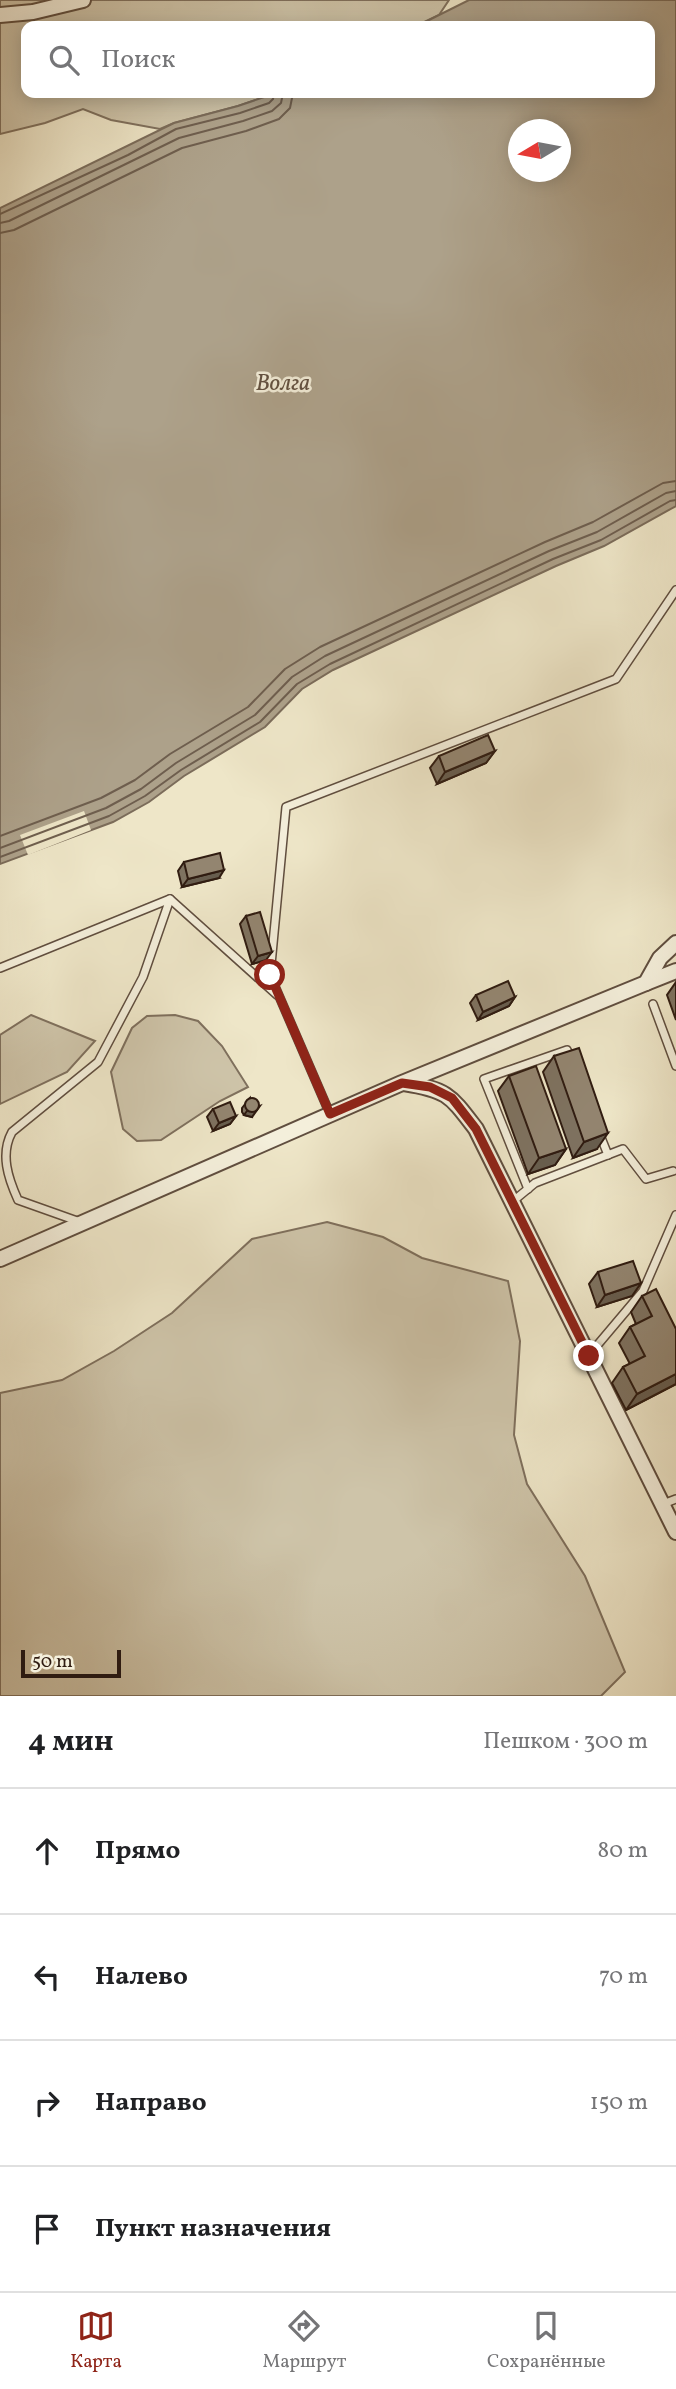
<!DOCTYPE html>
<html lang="ru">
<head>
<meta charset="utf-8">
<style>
  :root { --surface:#fff; --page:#f6f6f6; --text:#202124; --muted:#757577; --line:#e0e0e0; --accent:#8f2418 }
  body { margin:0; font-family:Vollkorn,serif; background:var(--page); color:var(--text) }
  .compass { position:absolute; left:508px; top:119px; width:63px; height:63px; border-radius:50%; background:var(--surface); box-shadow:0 4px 18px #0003; rotate:260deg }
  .scale { position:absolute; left:21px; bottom:18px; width:100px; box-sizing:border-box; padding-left:7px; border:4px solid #301c11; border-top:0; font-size:19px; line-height:24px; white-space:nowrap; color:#301c11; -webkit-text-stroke:5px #f4efdb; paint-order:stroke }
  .stop { position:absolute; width:21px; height:21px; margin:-16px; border:5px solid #8f2418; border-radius:50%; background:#fff }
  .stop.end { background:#8f2418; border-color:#fff; box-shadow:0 2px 7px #0008 }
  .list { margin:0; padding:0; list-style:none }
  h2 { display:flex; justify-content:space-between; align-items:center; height:91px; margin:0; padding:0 28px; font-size:30px }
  h2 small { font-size:23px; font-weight:400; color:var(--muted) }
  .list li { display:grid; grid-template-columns:46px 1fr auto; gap:21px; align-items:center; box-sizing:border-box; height:126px; padding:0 28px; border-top:2px solid var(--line) }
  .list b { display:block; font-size:26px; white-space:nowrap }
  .list em { font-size:23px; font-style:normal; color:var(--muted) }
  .icon { flex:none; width:38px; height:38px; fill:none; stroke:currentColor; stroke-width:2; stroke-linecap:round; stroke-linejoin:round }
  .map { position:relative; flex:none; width:676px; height:1696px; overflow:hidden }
  .search { position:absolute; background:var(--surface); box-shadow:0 4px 18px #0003; left:21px; right:21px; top:21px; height:77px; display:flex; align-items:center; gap:18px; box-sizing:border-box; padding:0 24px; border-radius:14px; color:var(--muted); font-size:26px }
  .sheet { height:595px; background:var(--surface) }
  nav { display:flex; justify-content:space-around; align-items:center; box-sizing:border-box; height:98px; border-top:2px solid var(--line); background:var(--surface); font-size:19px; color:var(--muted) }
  nav a { display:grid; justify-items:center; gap:4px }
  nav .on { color:var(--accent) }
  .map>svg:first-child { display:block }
  .green { fill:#cec4a9; stroke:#7f705d; stroke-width:2 }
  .water { fill:#ada18a; stroke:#7b6c5a; stroke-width:2; fill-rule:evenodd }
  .pier { fill:#eee6c8 }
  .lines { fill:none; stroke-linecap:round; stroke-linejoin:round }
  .shore { stroke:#6e5e4e; stroke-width:2 }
  .lane-casing { stroke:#604e3f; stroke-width:10 }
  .street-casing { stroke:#604e3f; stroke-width:18 }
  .lane { stroke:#f4efdb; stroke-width:7 }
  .street { stroke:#f4efdb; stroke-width:14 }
  .wall { fill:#7e7260; stroke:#301c11; stroke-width:2 }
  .shaded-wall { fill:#675d4e; stroke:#301c11; stroke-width:2 }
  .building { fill:#938570; stroke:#301c11; stroke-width:2 }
  .route { stroke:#8f2418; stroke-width:9 }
  .labels { text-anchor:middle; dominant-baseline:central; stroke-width:5; stroke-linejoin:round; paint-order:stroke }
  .water-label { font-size:23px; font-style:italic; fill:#625141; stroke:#f4efdb }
</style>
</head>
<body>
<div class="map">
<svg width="676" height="1696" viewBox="0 0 676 1696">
  <rect width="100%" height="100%" fill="#eee6c8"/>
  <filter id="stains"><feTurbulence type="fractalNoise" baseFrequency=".00286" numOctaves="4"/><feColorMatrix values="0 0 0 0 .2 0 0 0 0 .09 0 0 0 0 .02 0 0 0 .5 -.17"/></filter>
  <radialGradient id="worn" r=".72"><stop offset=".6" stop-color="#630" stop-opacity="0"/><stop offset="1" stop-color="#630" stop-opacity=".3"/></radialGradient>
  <!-- green -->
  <g class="green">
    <path d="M0,0h449l-10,15 -23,11h-390v67h250l-38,13 -64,17 -14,6 -49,-9 -28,-11 -38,14 -45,11z"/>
    <path d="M31,1015l64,26 -28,31 -67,32v-69z"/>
    <path d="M175,1015l23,6 24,25 26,41 -28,14 -59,39 -24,1 -14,-12 -12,-57 21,-44 15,-12z"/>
    <path d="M327,1222l56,15 39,21 86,23 12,60 -6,94 13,49 58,92 40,96 -24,24h-601v-303l62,-13 52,-29 58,-38 80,-74z"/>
  </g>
  <!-- water -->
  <path class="water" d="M469,0h207v506l-72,40 -48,20 -223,104 -31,19 -37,38 -81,49 -35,26 -36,20 -113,42v-656l174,-85 64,-17 38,-13h374v-67h-233zM518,130h42v42h-42z"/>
  <!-- pier -->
  <path class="pier" d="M84,811l7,19 -63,25 -8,-20z"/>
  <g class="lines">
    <!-- shore -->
    <g class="shore">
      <path d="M0,214l128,-59 48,-26 64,-16 29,-10 4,-4 1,-6"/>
      <path d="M0,223l9,-2 170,-83 64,-17 29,-10 9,-8 2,-10"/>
      <path d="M0,233l14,-3 168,-82 64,-17 33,-12 11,-11 3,-15"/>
      <path d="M0,836l101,-38 34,-18 35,-26 78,-47 37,-38 35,-22 225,-105 48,-20 70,-39 13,-2"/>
      <path d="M0,848l106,-40 35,-19 35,-26 79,-48 37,-38 33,-21 224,-105 48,-19 69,-39 10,-2"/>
      <path d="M0,857l109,-41 36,-20 36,-26 79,-48 37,-38 33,-20 223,-105 48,-19 69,-39 6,-1"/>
    </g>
    <!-- lane casing -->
    <g class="lane-casing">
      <g id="lane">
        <path d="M0,968l170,-69 107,96"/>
        <path d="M653,1004l23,62"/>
        <path d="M330,1114l-60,-139 16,-168 330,-128 60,-89"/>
        <path d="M600,1135l8,20"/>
        <path d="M528,1189l-44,-110 83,-29 4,9"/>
        <path d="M512,1202l23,-19 88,-34 23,30 27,-8"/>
        <path d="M80,1222l-62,-22c-10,-22 -18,-46 -6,-68l86,-70 45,-85 27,-78"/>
        <path d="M589,1355l54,-64 33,-76"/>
        <path d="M663,1504l13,-5"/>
      </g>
    </g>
    <!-- street casing -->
    <g class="street-casing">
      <g id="street">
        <path d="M0,15l33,-3 50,-12"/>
        <path d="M646,983l30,-12"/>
        <path d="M404,1083c44,7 46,12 72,46l200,403"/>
        <path d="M0,1259l402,-176 244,-100 14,-25 16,-15"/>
      </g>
    </g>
    <!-- lane -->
    <use href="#lane" class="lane"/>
    <!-- street -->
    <use href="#street" class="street"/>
  </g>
  <!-- wall -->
  <g class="wall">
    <path d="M495,751l-9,12 -49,21 -7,-16 9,-12z"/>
    <path d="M184,862l35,16 -37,9 -4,-16z"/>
    <path d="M246,916l20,44 -14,4 -12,-40z"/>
    <path d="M676,982v38l-9,-25z"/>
    <path d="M476,995l39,2 -6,9 -31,14 -8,-17z"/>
    <path d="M554,1056l43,93 -24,9 -30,-86z"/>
    <path d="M509,1076l57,73 -11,16 -27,9 -30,-83z"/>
    <path d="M250,1098l2,19 -8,-2 -2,-3v-4z"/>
    <path d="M213,1109l23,7 -6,8 -17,7 -6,-14z"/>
    <path d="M598,1272l43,11 -9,13 -35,11 -8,-23z"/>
    <path d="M642,1296l34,33v55l-50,26 -14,-27 11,-16 7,-3 -11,-21 11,-16 6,-3 -5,-12z"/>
  </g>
  <!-- shaded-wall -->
  <g class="shaded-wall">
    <path d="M495,751l-9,12 -49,21 8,-12z"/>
    <path d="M224,870l-5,8 -37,9 6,-8z"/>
    <path d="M272,952l-6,8 -14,4 6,-8z"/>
    <path d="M515,997l-6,9 -31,14 5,-8z"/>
    <path d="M260,1106l-8,11 -8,-2 3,-4z"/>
    <path d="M236,1116l-6,8 -17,7 6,-8z"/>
    <path d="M608,1133l-11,16 -24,9 11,-16z"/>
    <path d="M566,1149l-11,16 -27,9 11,-16z"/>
    <path d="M641,1283l-9,13 -35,11 8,-12z"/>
    <path d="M676,1374v10l-50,26 11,-16z"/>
  </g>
  <!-- building -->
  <g class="building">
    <path d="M488,735l7,16 -50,21 -6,-16z"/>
    <path d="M220,853l4,17 -36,9 -4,-17z"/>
    <path d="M260,912l12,40 -14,4 -12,-40z"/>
    <path d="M508,981l7,16 -32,15 -7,-17z"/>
    <path d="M579,1048l29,85 -24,9 -30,-86z"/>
    <path d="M536,1066l30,83 -27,9 -30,-82z"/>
    <circle cx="252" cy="1105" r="7"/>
    <path d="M230,1102l6,14 -17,7 -6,-14z"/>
    <path d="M633,1261l8,22 -36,12 -7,-23z"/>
    <path d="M656,1289l20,40v45l-39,20 -14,-27 22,-11 -15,-29 22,-11 -10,-20z"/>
  </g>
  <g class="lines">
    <!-- route -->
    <path class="route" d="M270,975l60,139 72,-31 28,4 22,11 24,31 113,227"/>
  </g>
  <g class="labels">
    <!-- water labels -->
    <g class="water-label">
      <text x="283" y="384">Волга</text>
    </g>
  </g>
  <rect width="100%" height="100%" filter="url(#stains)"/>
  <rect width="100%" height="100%" fill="url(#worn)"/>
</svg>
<svg class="compass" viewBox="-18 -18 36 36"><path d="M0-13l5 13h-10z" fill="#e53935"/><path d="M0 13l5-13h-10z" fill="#757577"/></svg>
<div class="scale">50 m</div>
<div class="stop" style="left:270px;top:975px"></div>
<div class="stop end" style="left:589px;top:1356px"></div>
<div class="search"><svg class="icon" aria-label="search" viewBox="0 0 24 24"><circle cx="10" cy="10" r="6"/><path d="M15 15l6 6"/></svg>Поиск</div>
</div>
<section class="sheet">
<h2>4 мин<small>Пешком · 300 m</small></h2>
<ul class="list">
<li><svg class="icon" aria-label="ahead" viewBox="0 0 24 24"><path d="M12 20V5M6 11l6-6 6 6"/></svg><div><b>Прямо</b></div><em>80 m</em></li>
<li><svg class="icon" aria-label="left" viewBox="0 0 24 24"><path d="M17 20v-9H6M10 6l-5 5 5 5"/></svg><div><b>Налево</b></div><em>70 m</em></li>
<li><svg class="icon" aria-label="right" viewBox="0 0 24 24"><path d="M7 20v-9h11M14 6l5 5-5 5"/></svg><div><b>Направо</b></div><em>150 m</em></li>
<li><svg class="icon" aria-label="arrive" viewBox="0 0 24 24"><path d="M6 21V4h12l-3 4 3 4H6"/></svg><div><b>Пункт назначения</b></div></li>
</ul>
</section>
<nav>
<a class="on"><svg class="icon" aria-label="map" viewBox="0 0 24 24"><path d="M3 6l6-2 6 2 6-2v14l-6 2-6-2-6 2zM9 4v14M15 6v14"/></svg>Карта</a>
<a><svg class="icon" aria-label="directions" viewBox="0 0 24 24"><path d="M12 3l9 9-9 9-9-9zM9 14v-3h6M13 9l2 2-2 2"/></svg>Маршрут</a>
<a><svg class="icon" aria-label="saved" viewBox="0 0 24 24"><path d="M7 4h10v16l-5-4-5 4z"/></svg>Сохранённые</a>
</nav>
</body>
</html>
